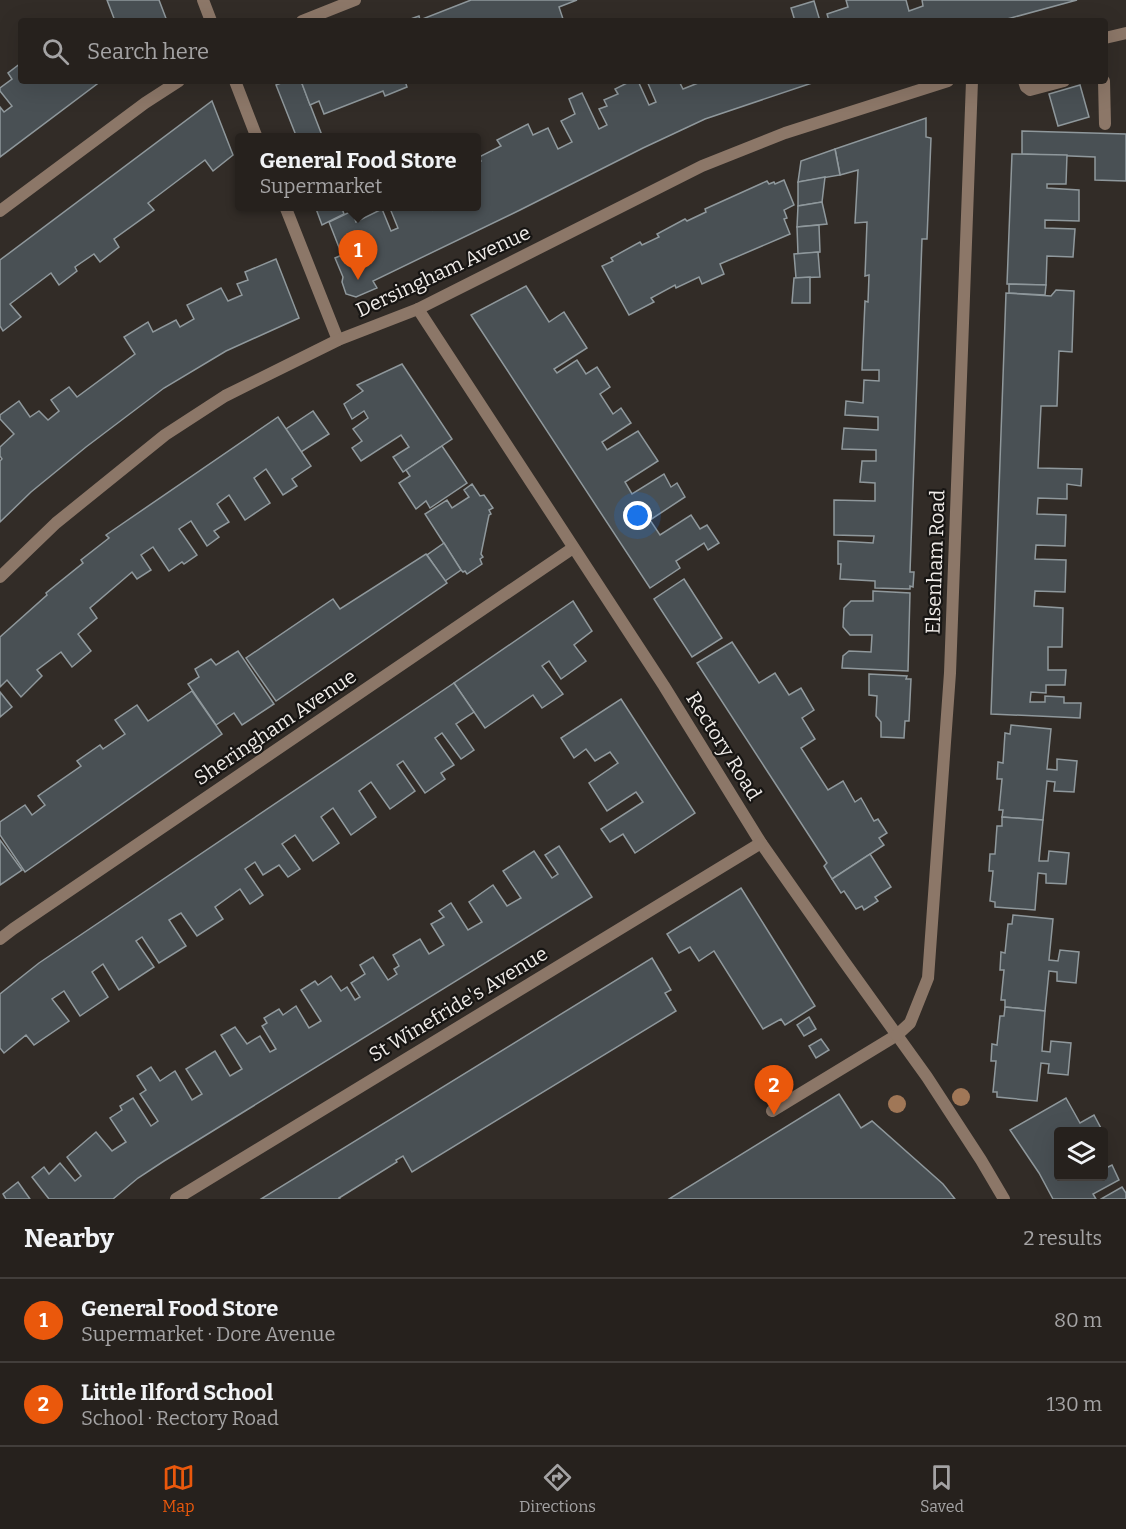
<!DOCTYPE html>
<html lang="en">
<head>
<meta charset="utf-8">
<style>
  :root { --surface:#26211d; --page:#2e2926; --text:#f1f3f6; --muted:#a4a3a4; --line:#423e3b; --accent:#ea580c }
  body { margin:0; font-family:Bitter,serif; background:var(--page); color:var(--text) }
  .controls { position:absolute; right:18px; bottom:18px; display:grid; overflow:hidden; border-radius:6px; box-shadow:0 6px 24px #0002 }
  .controls button { width:54px; height:54px; display:grid; place-items:center; padding:0; border:0; border-bottom:2px solid var(--line); background:var(--surface); color:var(--text); font:30px sans-serif }
  .you { position:absolute; left:638px; top:516px; width:21px; height:21px; margin:-15px; border:4px solid #fff; border-radius:50%; background:#1a73e8; box-shadow:0 0 0 9px #1a73e833 }
  .badge { display:grid; place-items:center; width:39px; height:39px; border-radius:50%; background:var(--accent); color:#fff; font-size:20px; font-weight:700 }
  .pin { position:absolute; translate:-50% -50px; filter:drop-shadow(0 2px 3px #0008) }
  .pin::after { content:''; position:absolute; top:32px; width:21px; height:18px; background:inherit; clip-path:polygon(0 0,100% 0,50% 100%) }
  .popup { position:absolute; left:235px; top:133px; width:246px; height:78px; box-sizing:border-box; display:grid; place-content:center; border-radius:6px; background:var(--surface); filter:drop-shadow(0 2px 4px #0005); font-size:20px; white-space:nowrap; color:var(--muted) }
  .popup b { font-size:22px; color:var(--text) }
  .popup::after { content:''; position:absolute; left:50%; top:100%; margin-left:-12px; border:12px solid transparent; border-top-color:var(--surface) }
  .list { margin:0; padding:0; list-style:none }
  h2 { display:flex; justify-content:space-between; align-items:center; height:78px; margin:0; padding:0 24px; font-size:26px }
  h2 small { font-size:20px; font-weight:400; color:var(--muted) }
  .list li { display:grid; grid-template-columns:39px 1fr auto; gap:18px; align-items:center; box-sizing:border-box; height:84px; padding:0 24px; border-top:2px solid var(--line) }
  .list b { display:block; font-size:22px; white-space:nowrap }
  .list p { margin:0; font-size:20px; white-space:nowrap; color:var(--muted) }
  .list em { font-size:20px; font-style:normal; color:var(--muted) }
  .icon { flex:none; width:33px; height:33px; fill:none; stroke:currentColor; stroke-width:2; stroke-linecap:round; stroke-linejoin:round }
  .map { position:relative; flex:none; width:1126px; height:1199px; overflow:hidden }
  .search { position:absolute; background:var(--surface); box-shadow:0 6px 24px #0002; left:18px; right:18px; top:18px; height:66px; display:flex; align-items:center; gap:15px; box-sizing:border-box; padding:0 21px; border-radius:6px; color:var(--muted); font-size:22px }
  .sheet { height:246px; background:var(--surface) }
  nav { display:flex; justify-content:space-around; align-items:center; box-sizing:border-box; height:84px; border-top:2px solid var(--line); background:var(--surface); font-size:16px; color:var(--muted) }
  nav a { display:grid; justify-items:center; gap:3px }
  nav .on { color:var(--accent) }
  .map>svg:first-child { display:block }
  .building { fill:#495054; stroke:#8f989c; stroke-width:1.5 }
  .lines { fill:none; stroke-linecap:round; stroke-linejoin:round }
  .lane { stroke:#8c7768; stroke-width:12 }
  .street { stroke:#8c7768; stroke-width:12 }
  .tree { fill:#a07757 }
  .labels { text-anchor:middle; dominant-baseline:central; stroke-width:4.5; stroke-linejoin:round; paint-order:stroke }
  .street-label { font-size:20px; fill:#f0ece9; stroke:#171513 }
</style>
</head>
<body>
<div class="map">
<svg width="1126" height="1199" viewBox="0 0 1126 1199">
  <rect width="100%" height="100%" fill="#322c27"/>
  <!-- building -->
  <g class="building">
    <path d="M107,0h52l8,21h-52z"/>
    <path d="M471,0h106l-18,7 4,12 -6,2h-152l14,-5 1,4z"/>
    <path d="M846,0h60l3,11 14,-5 -1,-6h155l-77,21h-171l-2,-7 21,-7z"/>
    <path d="M814,1l6,20h-25l-4,-13z"/>
    <path d="M21,63v18h80l-101,76v-50l4,5 8,-6 -12,-15v-3l12,-9 -4,-6z"/>
    <path d="M286,81h15l22,57h-26l-21,-53z"/>
    <path d="M301,81h104l2,6 -22,9 -2,-5 -59,23 -5,-13 -9,4z"/>
    <path d="M631,81h7l11,24 7,-3 -9,-21h32l4,8 15,-6 -1,-2h121l-113,38 -62,29 -123,62 -147,71 4,7 -21,9 -10,-3 -4,-12 1,-5 -8,-19 7,-3 -13,-33 23,-11 4,11 26,-13 9,22 7,-3 -9,-22h43l1,4 7,-4h36v-44l5,-1 -2,-4 22,-11 -4,-6 31,-16 5,11 15,-7 10,21 14,-7 -11,-21 14,-7 -6,-15 13,-6 17,36 8,-4 -8,-16 8,-3 -3,-6 14,-6 -3,-5z"/>
    <path d="M1080,85l9,32 -31,9 -9,-32z"/>
    <path d="M212,101l21,54 -20,16 -8,-11 -57,43 6,7 -40,29 5,8 -19,15 -6,-8 -19,13 2,4 -18,14 -8,-12 -41,31 11,13 -18,14 -3,-5v-66z"/>
    <path d="M926,118v19l5,1 -4,101h-5l-12,333h4l-1,15 -3,-1v3l-35,-1v-7l-35,-2 1,-15h-3v-23l35,2 1,-7 -40,-1v-35l41,1v-18l-15,-1 2,-21h14v-11l-34,-1 2,-21 34,2v-13l-33,-2 1,-14 17,2 1,-23 15,1v-11h-17l3,-69 3,1 1,-27 -4,1 2,-54 -12,1 3,-53 -18,5 -5,-26z"/>
    <path d="M1022,131l104,3v47l-31,-1v-23l-73,-3z"/>
    <path d="M835,149l5,26 -42,7 3,-21z"/>
    <path d="M1012,154l55,1 -1,29h-19v4l32,2v31l-34,-1v8l30,1 -2,28 -26,-1 -1,29 -39,-1z"/>
    <path d="M825,177l-3,25 -24,4v-24z"/>
    <path d="M784,180l10,25 -10,5 3,8 -3,1 6,15 -70,30 4,10 -22,10 -3,-7 -23,11 -1,-3 -24,13 3,4 -25,13 -27,-49 11,-5 -2,-3 29,-16 2,3 17,-8 -2,-3 28,-15 2,2 19,-9 -1,-3 62,-28 2,3 5,-2 1,2z"/>
    <path d="M822,202l5,22 -30,3 1,-21z"/>
    <path d="M315,206h26l3,8 -22,11z"/>
    <path d="M819,225l1,27 -22,2 -1,-27z"/>
    <path d="M818,252l2,25 -24,1 -2,-24z"/>
    <path d="M276,259l23,59 -73,33 -62,37 -78,59 -55,45 -31,30v-61l2,-2 -2,-3v-9l14,-13 -14,-15v-4l19,-14 11,16 9,-6 9,9 11,-9 -8,-11 18,-13 8,10 58,-43 -11,-17 24,-15 5,10 23,-12 4,7 14,-8 -7,-14 34,-17 7,13 14,-6 -5,-11 11,-4 -3,-8z"/>
    <path d="M810,277v26h-18l2,-25z"/>
    <path d="M1009,284l37,1 -1,10 -36,-2z"/>
    <path d="M526,286l23,36 15,-10 23,36 -33,21 3,4 20,-13 9,14 11,-7 13,20 -10,7 13,20 8,-6 10,15 -29,19 5,8 31,-19 20,30 -33,21 7,12 32,-20 7,13 6,-4 8,14 -35,23 10,15 31,-20 9,14 7,-4 12,18 -11,7 -4,-7 -28,18 4,7 -30,20 -179,-273z"/>
    <path d="M1056,290l18,1 -2,61 -13,-1 -2,55h-16l-3,62 44,1 -1,17 -14,-2v15l-29,-1 -1,16 29,1 -1,31 -29,-1 -1,14 31,1 -1,32 -30,-1 -1,15 29,2 -1,39h-14v23h18l-1,15h-19v8l-15,-1 -1,10h15v-6l19,1v6h17l-1,15 -89,-4 15,-421 45,3z"/>
    <path d="M402,364l50,75 -49,33 -10,-15 16,-10 -8,-12 -40,26 -9,-13 10,-7 -9,-12 15,-11 -4,-7 -12,8 -8,-15 19,-13 -6,-6z"/>
    <path d="M313,411l16,23 -28,18 -15,-23z"/>
    <path d="M278,417l33,49 -19,13 5,7 -14,9 -17,-26 -12,9 16,25 -25,17 -16,-25 -12,9 12,18 -15,9 5,6 -12,9 -16,-25 -12,8 18,26 -13,9 -2,-2 -13,9 -16,-24 -12,8 10,15 -14,9 -5,-7 -42,36 7,10 -19,16 13,17 -19,16 -11,-15 -24,18 5,6 -21,21 -14,-17 -7,7v-50l47,-42 -1,-2 37,-30 -2,-3 28,-22 -3,-3z"/>
    <path d="M442,446l25,37 -37,25 -4,-7 -10,8 -17,-26 11,-7 -4,-6z"/>
    <path d="M472,484l8,12 4,-1 9,13 -4,2 2,4 -2,1 -8,39 2,3 -3,2 2,5 -15,10 -2,-3 -2,1 -2,-2 -36,-56 22,-14 5,8 17,-11 -5,-7z"/>
    <path d="M444,543l17,27 -16,11 -18,-26z"/>
    <path d="M426,554l21,29 -171,118 -30,-43 87,-59 7,10z"/>
    <path d="M684,579l38,59 -30,19 -38,-58z"/>
    <path d="M873,591l37,2 -2,78 -66,-3 1,-12 6,-5 22,1 1,-17h-22l-7,-8 1,-19 7,-7h22z"/>
    <path d="M573,601l19,30 -18,14 12,16 -25,18 -12,-18 -7,5 21,28 -21,14 -9,-13 -48,33 -31,-45z"/>
    <path d="M732,642l27,41 16,-10 14,22 12,-7 13,22 -12,8 13,21 -14,9 27,42 15,-9 12,21 6,-4 13,23 4,-2 9,14 -8,5 5,7 -52,34 -8,-13 3,-3 -130,-200z"/>
    <path d="M238,651l36,53 -32,21 -8,-12 -18,12 -28,-41 11,-7 -4,-8 16,-10 5,6z"/>
    <path d="M869,674l38,2 -1,3h5l-2,42h-4l-1,17 -23,-1v-15l-5,-6 1,-20 -8,-1z"/>
    <path d="M454,683l20,29 -18,12 18,26 -13,9 -19,-26 -7,5 19,27 -13,8 4,6 -20,14 -22,-32 -6,4 18,26 -25,18 -19,-27 -12,9 17,26 -25,18 -18,-27 -12,9 18,26 -26,18 -18,-26 -13,9 18,25 -12,8 -9,-12 -16,10 -8,-13 -10,7 18,26 -13,9 -10,-15 -25,18 8,12 -26,17 -16,-23 -12,7 17,26 -27,17 -17,-26 -6,4 18,26 -35,23 -16,-26 -11,8 16,25 -28,19 -16,-25 -12,8 17,22 -35,24 -8,-10 -22,18 -4,-5v-54l39,-31z"/>
    <path d="M192,691l30,43 -197,138 -25,-37v-13l25,-17 7,10 13,-10 -7,-9 43,-30 -4,-5 23,-16 3,4 22,-15 -10,-14 22,-15 11,16z"/>
    <path d="M0,692l12,15 -12,10z"/>
    <path d="M621,699l74,114 -60,40 -12,-19 -13,8 -9,-13 42,-27 -7,-10 -29,19 -18,-28 29,-20 -8,-11 -15,9 -9,-12 -12,9 -13,-20z"/>
    <path d="M1011,725l40,4 -4,40 10,1v-11l20,2 -3,31 -20,-1 1,-9 -8,-1 -4,39 -41,-3 1,-7h-4l3,-31h-5l1,-17 5,1 2,-30 5,1z"/>
    <path d="M1002,817l41,3 -4,41h9l1,-10 20,2 -3,31 -20,-1v-9l-8,-1 -3,37 -40,-3v-5l-5,-1 3,-30h-4l1,-17h5l2,-28h5z"/>
    <path d="M0,840l22,30 -22,15z"/>
    <path d="M559,846l33,51 -428,264 -26,17 -25,21h-64l-17,-22 12,-10 5,7 11,-11 15,18 6,-5 -14,-19 29,-25 16,19 14,-9 -16,-24 12,-8 -2,-4 13,-8 18,28 7,-5 -18,-27 6,-4 -9,-14 14,-9 9,14 15,-10 17,29 10,-6 -16,-25 29,-18 15,25 12,-7 -21,-34 14,-8 12,17 13,-8 10,16 6,-3 -14,-23 5,-3 -3,-5 15,-9 4,6 13,-9 13,22 12,-7 -20,-31 14,-9 3,4 13,-9 10,15 6,-4 8,13 5,-3 -9,-14 14,-9 -5,-9 13,-8 15,23 9,-6 -3,-5 5,-3 -6,-11 27,-16 9,15 15,-9 -13,-21 13,-7 -5,-6 12,-8 17,27 14,-8 -13,-20 24,-17 14,21 14,-8 -18,-27 31,-20 18,27 6,-4 -13,-19z"/>
    <path d="M870,854l21,33 -16,10 3,4 -14,9 -2,-4 -6,3 -12,-18 -3,2 -9,-14z"/>
    <path d="M741,888l74,118 -30,19 -4,-6 -18,10 -49,-78 -15,10 -9,-14 -11,6 -12,-19z"/>
    <path d="M1013,915l40,4 -4,41 9,1 2,-11 19,2 -3,31 -19,-2v-9l-8,-1 -4,40 -40,-4v-7h-4l3,-30h-4l1,-18 4,1 3,-29h4z"/>
    <path d="M652,958l19,32 -6,3 11,18 -264,161 -9,-16 -7,4 1,2 -58,36 1,1h-79z"/>
    <path d="M1005,1007l40,4 -3,40 8,1 1,-11 20,2 -3,32 -20,-2 1,-9 -8,-1 -4,38 -40,-4v-5h-4l3,-31h-5l1,-17 5,1 3,-29h4z"/>
    <path d="M809,1017l7,12 -12,7 -7,-11z"/>
    <path d="M821,1039l8,11 -13,8 -7,-12z"/>
    <path d="M839,1094l22,34 11,-7 71,63 12,15h-286z"/>
    <path d="M1066,1098l14,25 14,-8 9,17h-45v44h46v-7l8,-4 7,15 -26,14 3,5h-43l-14,-26 -29,-43z"/>
    <path d="M18,1182l12,17h-24l-3,-5z"/>
    <path d="M1122,1187l4,6v6h-25z"/>
  </g>
  <g class="lines">
    <!-- lane -->
    <g class="lane">
      <path d="M1024,81l2,6 4,3 34,-9"/>
      <path d="M1104,81l1,43"/>
      <path d="M772,1111l125,-76"/>
    </g>
    <!-- street -->
    <g class="street">
      <path d="M203,0l8,21"/>
      <path d="M302,21l53,-21"/>
      <path d="M1105,38l21,-5"/>
      <path d="M235,81l22,57"/>
      <path d="M285,206l53,134"/>
      <path d="M0,211l145,-108 34,-22"/>
      <path d="M418,309l246,377 97,157 82,117 84,117 54,83 23,39"/>
      <path d="M0,577l56,-54 109,-88 60,-39 113,-56 80,-31 284,-143 83,-33 163,-52"/>
      <path d="M0,939l13,-10 560,-381"/>
      <path d="M897,1035l13,-12 18,-45 22,-305 22,-592"/>
      <path d="M176,1199l585,-356"/>
    </g>
  </g>
  <!-- trees -->
  <g class="tree">
    <circle cx="961" cy="1097" r="9"/>
    <circle cx="897" cy="1104" r="9"/>
  </g>
  <g class="labels">
    <!-- street labels -->
    <g class="street-label">
      <text transform="translate(443 271) rotate(-25)">Dersingham Avenue</text>
      <text transform="translate(935 562) rotate(-88)">Elsenham Road</text>
      <text transform="translate(275 727) rotate(-34)">Sheringham Avenue</text>
      <text transform="translate(724 746) rotate(58)">Rectory Road</text>
      <text transform="translate(458 1004) rotate(-31)">St Winefride's Avenue</text>
    </g>
  </g>
</svg>
<div class="controls">
<button><svg class="icon" aria-label="layers" viewBox="0 0 24 24"><path d="M12 4l9 5-9 5-9-5zM3 14l9 5 9-5"/></svg></button>
</div>
<div class="you"></div>
<div class="pin badge" style="left:358px;top:280px">1</div>
<div class="popup"><b>General Food Store</b>Supermarket</div>
<div class="pin badge" style="left:774px;top:1115px">2</div>
<div class="search"><svg class="icon" aria-label="search" viewBox="0 0 24 24"><circle cx="10" cy="10" r="6"/><path d="M15 15l6 6"/></svg>Search here</div>
</div>
<section class="sheet">
<h2>Nearby<small>2 results</small></h2>
<ul class="list">
<li><span class="badge">1</span><div><b>General Food Store</b><p>Supermarket · Dore Avenue</p></div><em>80 m</em></li>
<li><span class="badge">2</span><div><b>Little Ilford School</b><p>School · Rectory Road</p></div><em>130 m</em></li>
</ul>
</section>
<nav>
<a class="on"><svg class="icon" aria-label="map" viewBox="0 0 24 24"><path d="M3 6l6-2 6 2 6-2v14l-6 2-6-2-6 2zM9 4v14M15 6v14"/></svg>Map</a>
<a><svg class="icon" aria-label="directions" viewBox="0 0 24 24"><path d="M12 3l9 9-9 9-9-9zM9 14v-3h6M13 9l2 2-2 2"/></svg>Directions</a>
<a><svg class="icon" aria-label="saved" viewBox="0 0 24 24"><path d="M7 4h10v16l-5-4-5 4z"/></svg>Saved</a>
</nav>
</body>
</html>
